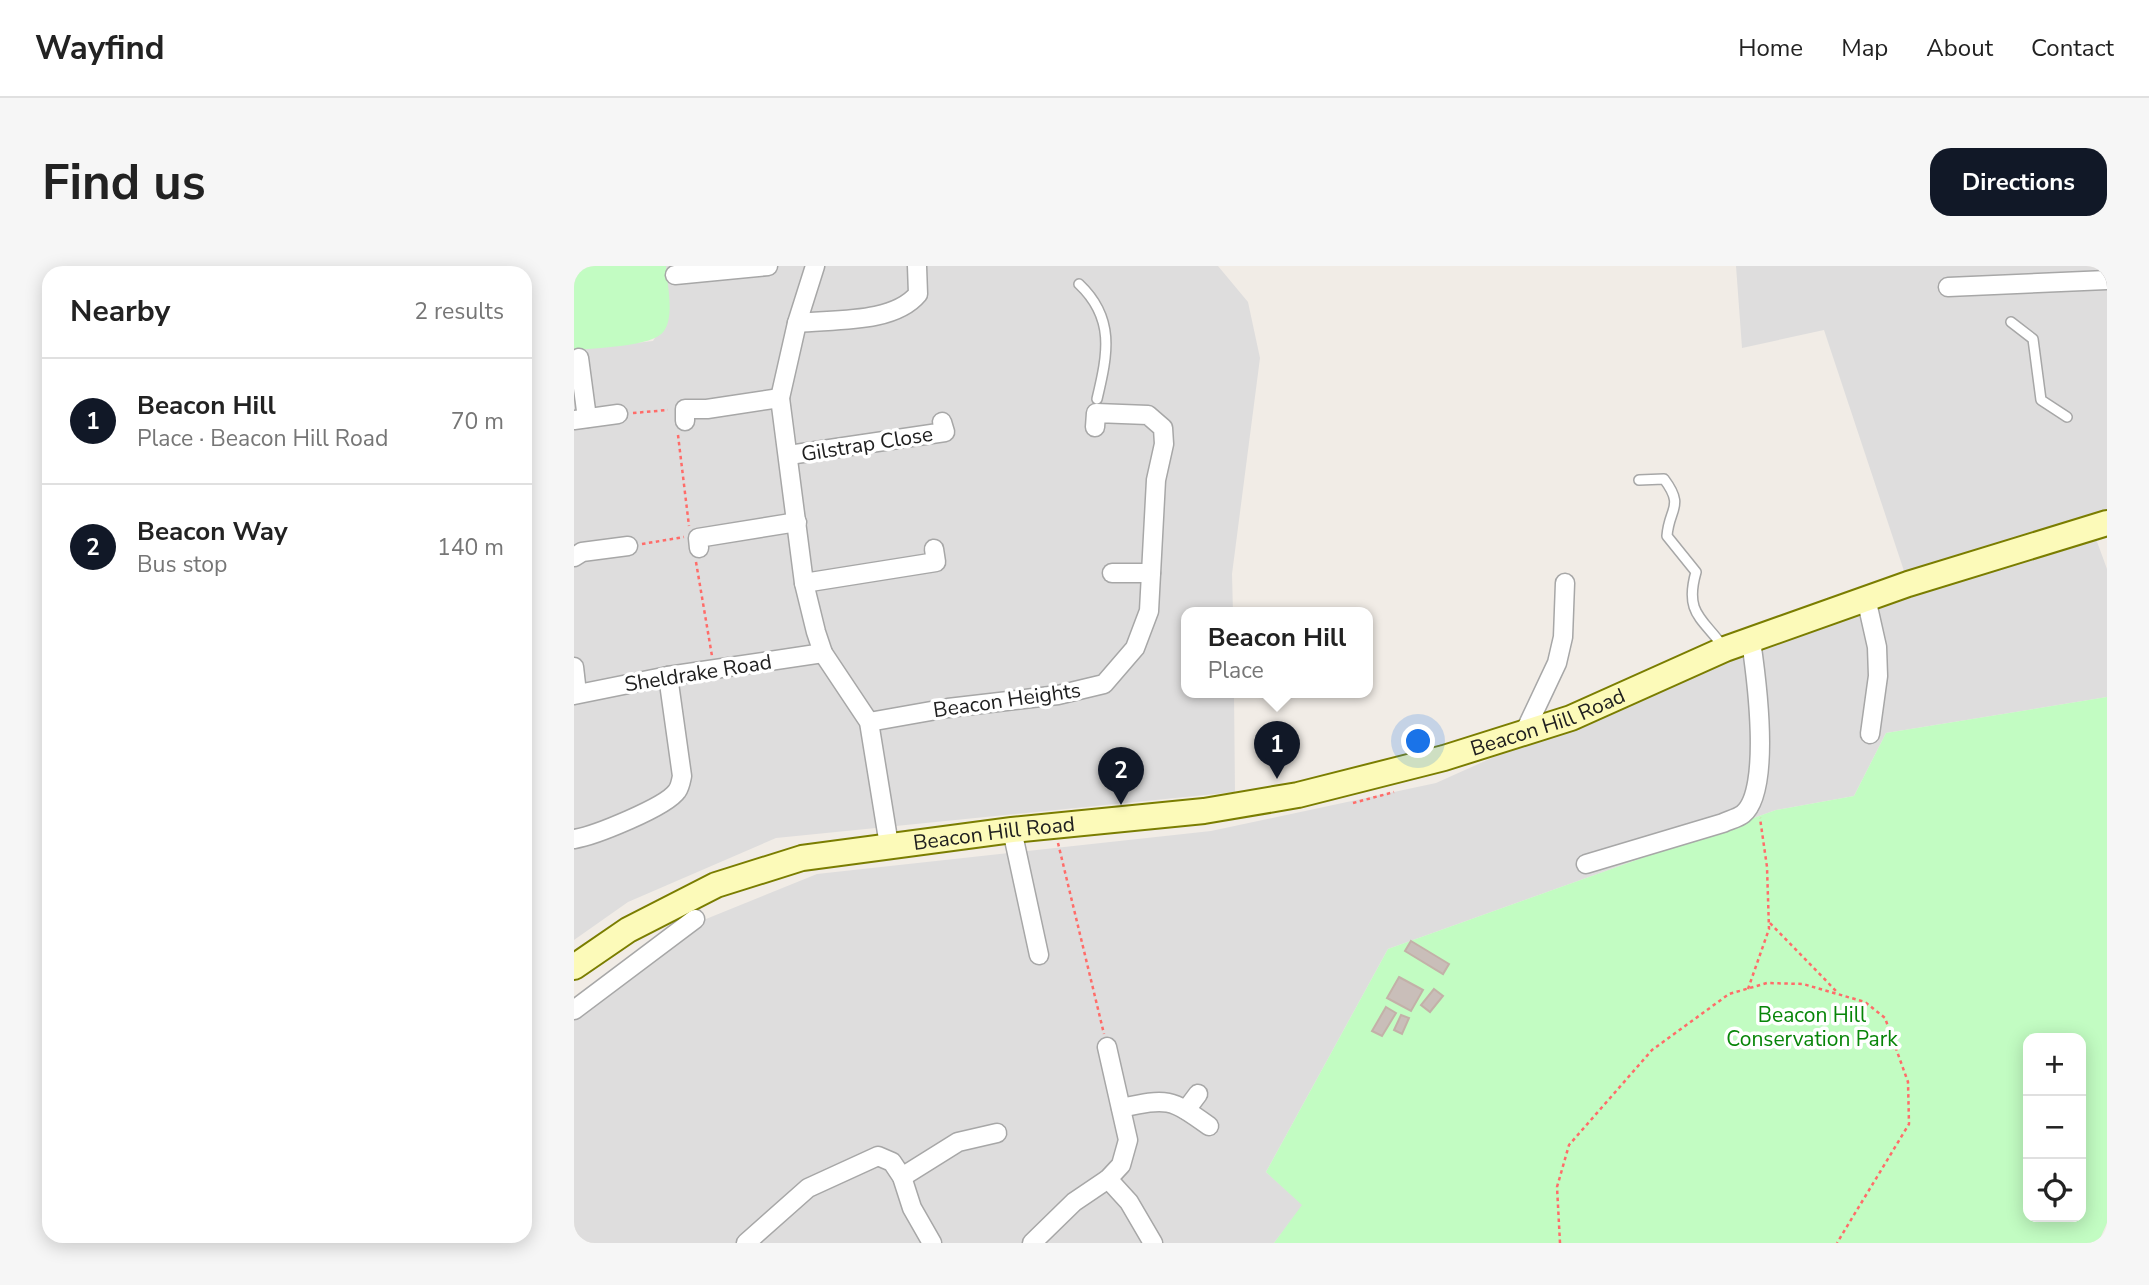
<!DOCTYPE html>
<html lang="en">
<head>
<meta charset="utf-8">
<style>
  :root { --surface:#fff; --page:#f6f6f6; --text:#222; --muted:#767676; --line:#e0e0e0; --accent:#111827 }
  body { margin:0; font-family:"Nunito Sans",sans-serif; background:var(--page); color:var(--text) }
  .controls { position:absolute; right:21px; bottom:21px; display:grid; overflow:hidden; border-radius:14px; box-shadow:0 4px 18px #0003 }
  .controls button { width:63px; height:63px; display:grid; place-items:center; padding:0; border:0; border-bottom:2px solid var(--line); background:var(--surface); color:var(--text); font:35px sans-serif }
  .you { position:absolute; left:845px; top:476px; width:24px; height:24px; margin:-18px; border:5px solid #fff; border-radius:50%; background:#1a73e8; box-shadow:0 0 0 10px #1a73e833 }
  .badge { display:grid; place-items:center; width:46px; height:46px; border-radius:50%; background:var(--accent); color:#fff; font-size:23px; font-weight:700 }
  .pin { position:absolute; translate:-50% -58px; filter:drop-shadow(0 2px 4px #0008) }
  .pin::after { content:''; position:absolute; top:37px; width:24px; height:21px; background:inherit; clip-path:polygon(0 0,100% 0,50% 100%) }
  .popup { position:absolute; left:607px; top:341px; width:192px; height:91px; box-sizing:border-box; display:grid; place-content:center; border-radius:14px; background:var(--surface); filter:drop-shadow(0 2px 5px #0005); font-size:23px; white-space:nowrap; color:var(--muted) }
  .popup b { font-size:26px; color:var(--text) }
  .popup::after { content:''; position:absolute; left:50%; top:100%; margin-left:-14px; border:14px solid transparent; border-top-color:var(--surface) }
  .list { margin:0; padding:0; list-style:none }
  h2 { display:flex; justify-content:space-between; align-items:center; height:91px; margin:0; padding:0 28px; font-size:30px }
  h2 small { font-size:23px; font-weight:400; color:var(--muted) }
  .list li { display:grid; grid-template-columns:46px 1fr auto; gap:21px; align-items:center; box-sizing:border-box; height:126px; padding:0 28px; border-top:2px solid var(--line) }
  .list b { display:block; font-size:26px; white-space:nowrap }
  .list p { margin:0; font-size:23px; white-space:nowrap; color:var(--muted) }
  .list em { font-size:23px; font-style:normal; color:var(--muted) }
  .icon { flex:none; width:38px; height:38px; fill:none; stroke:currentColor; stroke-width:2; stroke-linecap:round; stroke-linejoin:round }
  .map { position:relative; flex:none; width:1533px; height:977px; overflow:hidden; border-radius:21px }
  header { display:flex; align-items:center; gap:42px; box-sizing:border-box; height:98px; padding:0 35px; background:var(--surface); border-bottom:2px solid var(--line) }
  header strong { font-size:33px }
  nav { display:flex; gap:38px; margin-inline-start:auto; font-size:24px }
  .intro { display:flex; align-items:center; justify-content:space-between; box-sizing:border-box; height:168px; padding:0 42px }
  h1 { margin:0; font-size:49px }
  .button { padding:18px 32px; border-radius:21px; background:var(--accent); color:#fff; font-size:24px; font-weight:700 }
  main { display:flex; gap:42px; padding:0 42px }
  aside { flex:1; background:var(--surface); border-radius:21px; box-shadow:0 4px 18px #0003 }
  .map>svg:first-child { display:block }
  .residential { fill:#dedddd }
  .park { fill:#c2fcc2; fill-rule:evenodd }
  .building { fill:#c9beb9; stroke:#c3b1a8; stroke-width:2 }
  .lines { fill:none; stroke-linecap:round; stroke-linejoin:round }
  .lane-casing { stroke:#a7a7a7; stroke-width:12 }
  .street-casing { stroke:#a7a7a7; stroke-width:21 }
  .secondary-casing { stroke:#7a7d00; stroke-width:28 }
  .path { stroke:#ff6c69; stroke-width:2.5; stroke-dasharray:3.5 3.5; stroke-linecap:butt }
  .lane { stroke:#fff; stroke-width:9 }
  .street { stroke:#fff; stroke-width:18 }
  .secondary { stroke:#fcfab9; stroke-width:24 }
  .labels { text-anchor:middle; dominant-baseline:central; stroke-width:7; stroke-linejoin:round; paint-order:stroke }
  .street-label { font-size:21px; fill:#202020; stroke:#fff }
  .park-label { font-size:21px; fill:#078508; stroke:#fff }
</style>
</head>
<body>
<header>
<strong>Wayfind</strong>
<nav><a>Home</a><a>Map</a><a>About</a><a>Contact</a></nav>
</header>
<div class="intro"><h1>Find us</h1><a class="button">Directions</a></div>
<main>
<aside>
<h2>Nearby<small>2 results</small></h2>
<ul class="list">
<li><span class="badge">1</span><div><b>Beacon Hill</b><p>Place · Beacon Hill Road</p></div><em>70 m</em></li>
<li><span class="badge">2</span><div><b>Beacon Way</b><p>Bus stop</p></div><em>140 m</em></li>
</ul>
</aside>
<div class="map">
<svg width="1533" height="977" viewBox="0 0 1533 977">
  <rect width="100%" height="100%" fill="#f1ece6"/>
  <!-- residential -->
  <g class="residential">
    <path d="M92,0h552l30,36 12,56 -28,216 1,39h-47v80h48l1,99 -459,46 -148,64 -54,38v-590l79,-9 15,-24z"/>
    <path d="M1162,0h371v245l-19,6 19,52v128l-221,36 -32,63 -78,14 -388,139 -122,223 37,33 -29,38h-700v-238l132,-86 111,-45 394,-43 225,-48 336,-151 136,-49 -84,-253 -82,18z"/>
  </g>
  <!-- park -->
  <g class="park">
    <path d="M0,0h92c1,18 9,50 -2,65 -10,16 -71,17 -90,19z"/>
    <path d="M1533,431v526l-9,20h-824l28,-38 -36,-33 122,-223 388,-139 78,-14 32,-63zM1454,772h53v179h-53z"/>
  </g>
  <!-- building -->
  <g class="building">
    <path d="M837,675l38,23 -6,10 -38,-23z"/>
    <path d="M825,711l24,13 -12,21 -24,-13z"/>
    <path d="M860,723l9,7 -13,16 -9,-7z"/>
    <path d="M812,741l10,6 -14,23 -10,-5z"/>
    <path d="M827,749l8,3 -7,16 -8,-4z"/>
  </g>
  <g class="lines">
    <!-- lane casing -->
    <g class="lane-casing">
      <g id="lane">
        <path d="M505,18c36,34 29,69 18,115"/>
        <path d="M1437,56l22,17 8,61 26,17"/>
        <path d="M1065,214l25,-1c21,28 5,29 3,57l29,36c-12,42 7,46 28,76"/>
      </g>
    </g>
    <!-- street casing -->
    <g class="street-casing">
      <g id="street">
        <path d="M241,0l-18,57 -17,75 24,185 12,49 7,21 46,69 20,123"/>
        <path d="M101,9l93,-9"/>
        <path d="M1374,21l159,-7"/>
        <path d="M223,57c36,-4 96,1 121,-29l-1,-28"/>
        <path d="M5,92l8,60"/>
        <path d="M0,154l44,-6"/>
        <path d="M111,155v-12h22l73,-11"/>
        <path d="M215,189l156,-23 -3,-10"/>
        <path d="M125,282l-1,-10 99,-16"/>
        <path d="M0,291l8,-5 46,-6"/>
        <path d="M538,307h39"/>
        <path d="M230,317l132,-21 -2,-13"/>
        <path d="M1292,332l11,49 1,29 -8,58"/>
        <path d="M0,401l3,26"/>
        <path d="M0,429l94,-19 155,-23"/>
        <path d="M295,456l79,-14 110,-13 46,-11 31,-36 14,-37 7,-131 8,-36 -1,-16 -15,-13 -52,-2 -1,14"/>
        <path d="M950,467l33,-70 6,-26 2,-54"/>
        <path d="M438,564l27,125"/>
        <path d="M0,573c20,-3 92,-32 103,-48 3,-4 4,-10 5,-15l-14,-100"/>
        <path d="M1012,598l137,-41c6,-3 15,-5 20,-9 29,-23 13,-139 8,-173"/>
        <path d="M0,744l121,-91"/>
        <path d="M547,842c47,-10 49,-10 88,18"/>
        <path d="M612,844l12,-16"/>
        <path d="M328,911l56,-35 39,-9"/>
        <path d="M534,913l21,23 24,41"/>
        <path d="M172,977l62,-55 70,-32 14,6 10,15 10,31 20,35"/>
        <path d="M458,977l42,-41 34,-23 13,-14 7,-25 -21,-93"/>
      </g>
    </g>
    <!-- secondary casing -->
    <g class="secondary-casing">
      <g id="secondary">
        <path id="s1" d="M0,701l54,-37 88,-45 86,-27 210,-28 192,-19 94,-16 146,-37 127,-40 154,-69 183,-65 199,-61"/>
      </g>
    </g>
    <!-- path -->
    <g class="path">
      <path d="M59,147l35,-3"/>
      <path d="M104,169l11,91"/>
      <path d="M68,278l42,-7"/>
      <path d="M122,296l16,94"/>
      <path d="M779,537l41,-11"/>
      <path d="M484,577l46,191"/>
      <path d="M1196,657l68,70"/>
      <path d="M1174,723l21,-60 -2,-62 -7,-49"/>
      <path d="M986,977l-3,-56 12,-42 83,-95 77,-56 38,-11 36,1 62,18 20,16 23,64 1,42 -72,119"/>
    </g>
    <!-- lane -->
    <use href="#lane" class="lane"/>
    <!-- street -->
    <use href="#street" class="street"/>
    <!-- secondary -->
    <use href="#secondary" class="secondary"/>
  </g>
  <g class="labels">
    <!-- street labels -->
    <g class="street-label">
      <text transform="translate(293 178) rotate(-9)">Gilstrap Close</text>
      <text transform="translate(124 407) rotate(-9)">Sheldrake Road</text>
      <text transform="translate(433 434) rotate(-8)">Beacon Heights</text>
      <text stroke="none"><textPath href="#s1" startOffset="1015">Beacon Hill Road</textPath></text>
      <text stroke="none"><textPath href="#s1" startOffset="448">Beacon Hill Road</textPath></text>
    </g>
    <!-- park labels -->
    <g class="park-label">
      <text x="1238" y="749">Beacon Hill<tspan x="1238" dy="24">Conservation Park</tspan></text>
    </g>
  </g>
</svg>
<div class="controls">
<button>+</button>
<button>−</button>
<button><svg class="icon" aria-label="locate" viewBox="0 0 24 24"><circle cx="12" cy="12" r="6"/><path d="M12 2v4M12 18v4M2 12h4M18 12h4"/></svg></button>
</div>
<div class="you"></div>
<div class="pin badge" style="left:703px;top:513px">1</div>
<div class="popup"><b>Beacon Hill</b>Place</div>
<div class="pin badge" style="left:547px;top:539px">2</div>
</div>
</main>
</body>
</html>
